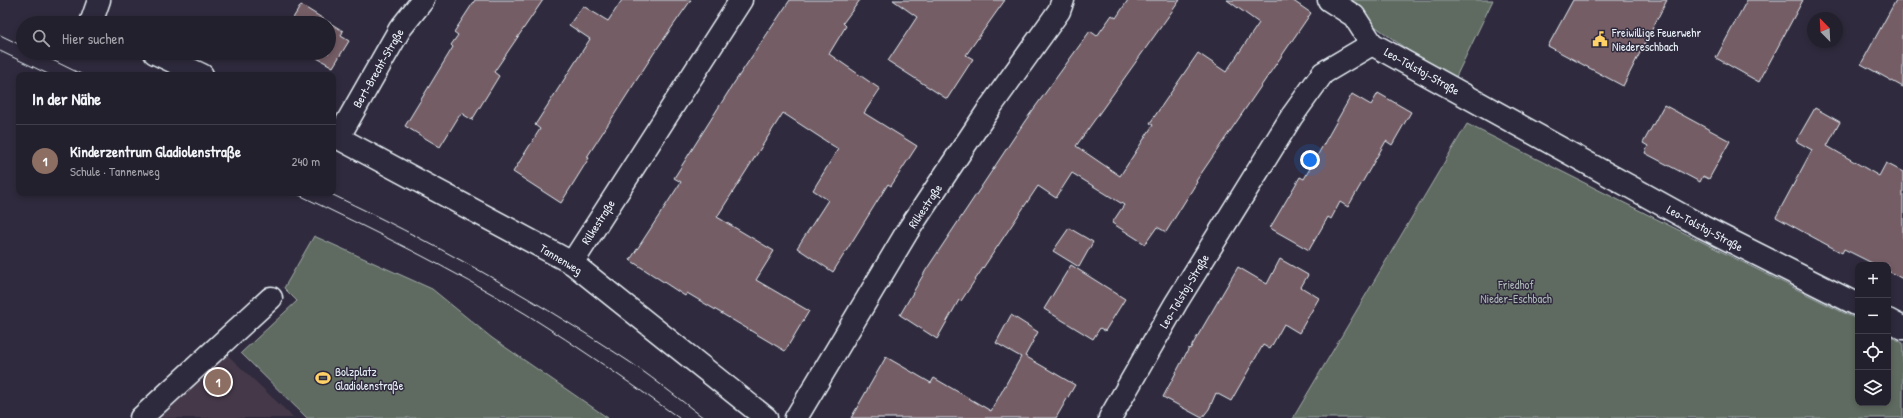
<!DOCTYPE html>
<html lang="de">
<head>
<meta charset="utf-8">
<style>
  :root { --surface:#23202e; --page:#2b2836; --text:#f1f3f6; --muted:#a3a3aa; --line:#403e4a; --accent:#bca0f2 }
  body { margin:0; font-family:"Patrick Hand",sans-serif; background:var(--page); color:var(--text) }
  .controls { position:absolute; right:12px; bottom:12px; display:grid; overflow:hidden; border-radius:8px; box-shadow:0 2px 6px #0003 }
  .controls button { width:36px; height:36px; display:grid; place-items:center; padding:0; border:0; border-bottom:1px solid var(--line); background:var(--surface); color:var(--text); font:20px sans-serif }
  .compass { position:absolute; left:1807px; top:12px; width:36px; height:36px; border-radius:50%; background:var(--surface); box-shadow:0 2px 6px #0003; rotate:336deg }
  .you { position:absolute; left:1310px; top:160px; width:14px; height:14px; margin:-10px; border:3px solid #fff; border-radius:50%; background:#1a73e8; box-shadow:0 0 0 6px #1a73e833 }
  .badge { display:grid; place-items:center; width:26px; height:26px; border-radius:50%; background:var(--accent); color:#fff; font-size:13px; font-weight:700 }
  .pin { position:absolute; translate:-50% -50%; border:2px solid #fff; box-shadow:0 1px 4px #0006 }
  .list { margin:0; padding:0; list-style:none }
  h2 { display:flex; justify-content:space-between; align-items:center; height:52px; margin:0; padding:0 16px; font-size:17px }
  h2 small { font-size:13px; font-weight:400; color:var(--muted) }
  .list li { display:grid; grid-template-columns:26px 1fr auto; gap:12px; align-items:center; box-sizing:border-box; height:72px; padding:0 16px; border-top:1px solid var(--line) }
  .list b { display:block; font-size:15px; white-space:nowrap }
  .list p { margin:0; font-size:13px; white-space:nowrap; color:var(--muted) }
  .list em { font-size:13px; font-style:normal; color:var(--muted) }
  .icon { flex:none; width:22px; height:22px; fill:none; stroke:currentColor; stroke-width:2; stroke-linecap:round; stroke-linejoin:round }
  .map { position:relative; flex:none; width:1903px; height:418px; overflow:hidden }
  .search { position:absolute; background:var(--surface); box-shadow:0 2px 6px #0003; left:16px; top:16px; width:320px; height:44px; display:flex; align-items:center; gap:10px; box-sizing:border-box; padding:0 14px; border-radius:22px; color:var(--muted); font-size:15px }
  .panel { position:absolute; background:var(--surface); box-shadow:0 2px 6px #0003; left:16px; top:72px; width:320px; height:124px; border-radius:8px }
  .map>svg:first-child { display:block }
  .built { fill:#443949 }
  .green { fill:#5e6b60; stroke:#a3aeac }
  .building { fill:#755d65; stroke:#e8f1f8 }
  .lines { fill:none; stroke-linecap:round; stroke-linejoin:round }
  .minor-casing { stroke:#e8f1f8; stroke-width:25 }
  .minor { stroke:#2f2a3d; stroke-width:22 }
  .tram { stroke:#e8f1f8; stroke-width:1 }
  .labels { text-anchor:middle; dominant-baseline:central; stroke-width:3; stroke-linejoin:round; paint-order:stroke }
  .poi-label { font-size:12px; fill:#e8f1f8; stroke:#2f2a3d; text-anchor:start }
  .street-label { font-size:12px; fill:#e8f1f8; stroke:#2f2a3d }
  .park-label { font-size:12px; fill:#aab5b4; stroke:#2f2a3d }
</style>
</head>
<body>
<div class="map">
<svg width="1903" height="418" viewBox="0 0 1903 418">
  <rect width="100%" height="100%" fill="#2f2a3d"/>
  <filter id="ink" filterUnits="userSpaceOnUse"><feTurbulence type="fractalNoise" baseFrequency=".025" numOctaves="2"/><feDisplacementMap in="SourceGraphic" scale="8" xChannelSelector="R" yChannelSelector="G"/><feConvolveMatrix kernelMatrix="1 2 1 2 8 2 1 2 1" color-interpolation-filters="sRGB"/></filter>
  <g filter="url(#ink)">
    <!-- built -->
    <path class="built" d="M218,346l76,72h-153z"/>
    <!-- green -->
    <g class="green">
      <path d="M1339,0h154l-40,83z"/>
      <path d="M1467,124l391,196v83h30v-68l15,8v75h-610z"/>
      <path d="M314,236l118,53 60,49 116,80h-301l-66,-65 56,-52 -13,-13z"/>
    </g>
    <!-- building -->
    <g class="building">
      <path d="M475,0h68l-49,72 5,4 -27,44 -11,-7 -21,34 -35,-21 48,-79 -2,-2 7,-10 -4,-3z"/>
      <path d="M622,0h69l-37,53 -67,104 2,1 -28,45 -48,-31 27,-43 -5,-4 55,-86 -21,-14 14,-19 25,15z"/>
      <path d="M790,0h70l-17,23 3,3 -17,28 51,35 -16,24 53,33 -26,40 -3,-2 -55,88 -36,-24 31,-48 -15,-10 25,-41 -55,-36 -66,104 57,34 -18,29 53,31 -24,40 -98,-58 -2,3 -55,-36 51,-78 -7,-4 58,-92z"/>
      <path d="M893,0h112l-39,55 7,4 -26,40 -59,-38 29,-44z"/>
      <path d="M1128,0h52l-104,146 44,30 33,-51 -3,-2 48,-70 28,19 33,-49 -32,-23h65l19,13 -115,168 1,1 -31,50 -9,-5 -12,17 -33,-21 12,-18 -52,-32 -16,25 -18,-12 -77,115 -2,-1 -22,39 -37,-24 26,-45 99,-149 65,-90 7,5 15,-21 4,3z"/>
      <path d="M1573,0h94l-44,86 -75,-40z"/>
      <path d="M1747,0h56l-44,82 -43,-24z"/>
      <path d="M1896,0h7v87l-42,-23z"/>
      <path d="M301,5l42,26 -2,5 8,5 -16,26 -25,-14h21v-30h-39z"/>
      <path d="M1378,93l33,19 -19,33 -6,-4 -38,66 -8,-5 -9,17 -3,-2 -19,33 -39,-22 30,-51 4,2 48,-85 19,11z"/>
      <path d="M1664,105l66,36 -21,38 -6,-3 -3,6 -55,-29 3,-7 -5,-3z"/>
      <path d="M1815,108l25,14 -13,24 52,30 7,-13 17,9v107l-15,-8v-6h-12l-32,-16 -2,4 -66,-36 36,-67 -16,-9z"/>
      <path d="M1069,228l24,14 -14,25 -26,-16z"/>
      <path d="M1280,259l28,16 -7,12 18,11 -20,35 -15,-9 -14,25 -7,-4 -32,56 -15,-8 -7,16 -7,9 -39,-21 26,-49 1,1 48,-82 29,17z"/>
      <path d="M1071,265l54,34 -20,32 -5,-3 -7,11 -49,-30z"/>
      <path d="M1011,315l27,17 -13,24 50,29 -19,33h-205l35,-61 45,26 3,-5 57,33 30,-54 -25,-14z"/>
    </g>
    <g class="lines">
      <!-- minor casing -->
      <g class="minor-casing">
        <g id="minor">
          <path d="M1329,0l25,16 18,28 331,183 155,78"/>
          <path d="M91,23l8,-23"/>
          <path d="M155,53l47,22"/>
          <path d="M333,135l239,128 194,155"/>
          <path d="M338,138l62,-109 23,-29"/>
          <path d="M572,263l169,-263"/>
          <path d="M1888,320l15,8"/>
          <path d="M141,418l130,-120"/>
          <path d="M796,418l111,-186 84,-126 68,-95 4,-11"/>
          <path d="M1110,418l66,-115 116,-187 31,-43 49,-29"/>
        </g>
      </g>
      <!-- minor -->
      <use href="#minor" class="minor"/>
      <!-- tram -->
      <g class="tram">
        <path d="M0,35l23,11"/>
        <path d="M0,51l50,24"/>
        <path d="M38,53l45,22"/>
        <path d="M295,193c79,38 157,76 231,121 53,33 103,68 153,104"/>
        <path d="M329,193c101,48 197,101 290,162 30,19 57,42 85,63"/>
      </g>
    </g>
  </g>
  <!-- icons -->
  <defs>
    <g id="civic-bare" transform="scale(1.2)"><path d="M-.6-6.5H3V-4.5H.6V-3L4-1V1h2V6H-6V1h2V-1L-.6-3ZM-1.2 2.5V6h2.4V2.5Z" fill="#ffd166" stroke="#2f2a3d" stroke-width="2.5" paint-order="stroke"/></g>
    <g id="stadium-bare" transform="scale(1.2)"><path d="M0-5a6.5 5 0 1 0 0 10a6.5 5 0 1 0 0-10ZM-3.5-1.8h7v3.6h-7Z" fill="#ffd166" stroke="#2f2a3d" stroke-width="2.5" paint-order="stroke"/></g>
  </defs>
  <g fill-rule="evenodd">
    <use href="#civic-bare" x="1600" y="39"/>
    <use href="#stadium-bare" x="323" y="378"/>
  </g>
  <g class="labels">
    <!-- poi labels -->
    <g class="poi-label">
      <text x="1612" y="32">Freiwillige Feuerwehr<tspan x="1612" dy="14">Niedereschbach</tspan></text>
      <text x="335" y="371">Bolzplatz<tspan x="335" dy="14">Gladiolenstraße</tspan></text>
    </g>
    <!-- street labels -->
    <g class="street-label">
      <text transform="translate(378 68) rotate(-60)">Bert-Brecht-Straße</text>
      <text transform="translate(1422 71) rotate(29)">Leo-Tolstoj-Straße</text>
      <text transform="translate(925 206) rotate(-56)">Rilkestraße</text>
      <text transform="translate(598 222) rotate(-57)">Rilkestraße</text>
      <text transform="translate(1705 228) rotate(28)">Leo-Tolstoj-Straße</text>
      <text transform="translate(561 259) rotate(31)">Tannenweg</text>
      <text transform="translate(1184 291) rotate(-59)">Leo-Tolstoj-Straße</text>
    </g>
    <!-- park labels -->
    <g class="park-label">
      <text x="1516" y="284">Friedhof<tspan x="1516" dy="14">Nieder-Eschbach</tspan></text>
    </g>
  </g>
</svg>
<div class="controls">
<button>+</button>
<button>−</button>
<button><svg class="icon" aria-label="locate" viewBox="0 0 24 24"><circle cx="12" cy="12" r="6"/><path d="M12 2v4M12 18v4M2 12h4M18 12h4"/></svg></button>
<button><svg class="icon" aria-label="layers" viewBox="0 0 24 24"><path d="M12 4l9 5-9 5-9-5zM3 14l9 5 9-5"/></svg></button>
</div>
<svg class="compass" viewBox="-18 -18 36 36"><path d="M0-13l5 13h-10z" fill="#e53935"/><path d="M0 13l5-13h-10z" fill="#a3a3aa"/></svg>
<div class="you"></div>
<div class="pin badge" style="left:218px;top:382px;background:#8d6e63">1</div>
<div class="search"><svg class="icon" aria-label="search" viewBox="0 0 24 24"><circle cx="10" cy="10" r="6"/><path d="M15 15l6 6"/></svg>Hier suchen</div>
<section class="panel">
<h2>In der Nähe<small></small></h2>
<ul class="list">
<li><span class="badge" style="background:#8d6e63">1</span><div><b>Kinderzentrum Gladiolenstraße</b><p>Schule · Tannenweg</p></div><em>240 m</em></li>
</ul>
</section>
</div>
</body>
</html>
